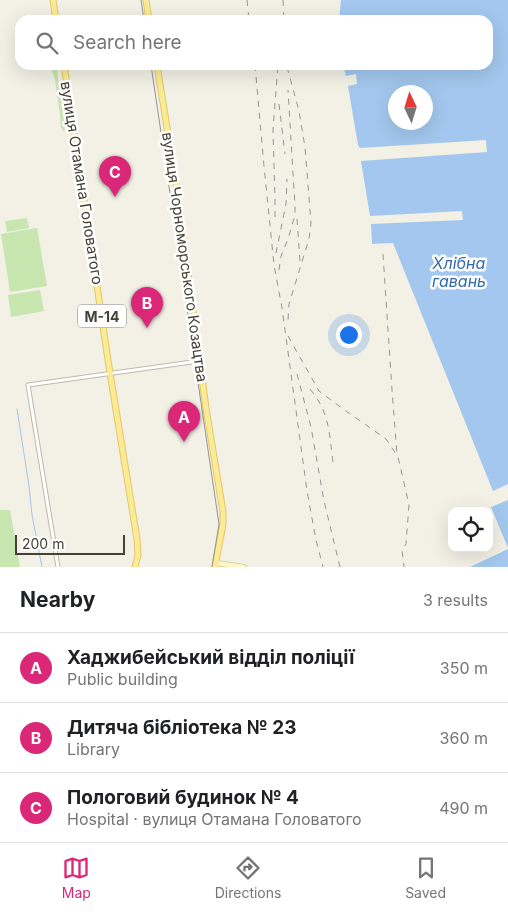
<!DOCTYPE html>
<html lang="en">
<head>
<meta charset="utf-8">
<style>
  :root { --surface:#fff; --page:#f2f2f2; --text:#202124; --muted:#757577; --line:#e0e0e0; --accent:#db2777 }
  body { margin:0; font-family:Inter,sans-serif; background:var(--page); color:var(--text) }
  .controls { position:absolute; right:15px; bottom:15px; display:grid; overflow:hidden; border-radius:10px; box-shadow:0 5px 20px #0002 }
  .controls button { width:45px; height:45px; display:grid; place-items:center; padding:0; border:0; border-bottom:1px solid var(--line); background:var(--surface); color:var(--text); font:25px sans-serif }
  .compass { position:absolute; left:388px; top:85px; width:45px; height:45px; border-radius:50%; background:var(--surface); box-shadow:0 5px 20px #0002; rotate:356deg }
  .scale { position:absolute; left:15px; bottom:12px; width:110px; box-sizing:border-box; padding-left:5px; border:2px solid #454135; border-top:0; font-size:14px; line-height:18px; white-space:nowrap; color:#454135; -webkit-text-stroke:4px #fff; paint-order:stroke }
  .you { position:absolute; left:348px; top:334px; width:18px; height:18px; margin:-12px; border:4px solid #fff; border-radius:50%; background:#1a73e8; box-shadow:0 0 0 8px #1a73e833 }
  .badge { display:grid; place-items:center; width:32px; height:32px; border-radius:50%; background:var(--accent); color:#fff; font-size:16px; font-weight:700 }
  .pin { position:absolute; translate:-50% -41px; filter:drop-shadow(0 1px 2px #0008) }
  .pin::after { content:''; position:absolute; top:26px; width:18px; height:15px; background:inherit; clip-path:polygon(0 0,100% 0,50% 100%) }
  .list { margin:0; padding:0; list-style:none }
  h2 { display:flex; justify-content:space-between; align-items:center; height:65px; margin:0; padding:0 20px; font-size:21px }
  h2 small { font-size:16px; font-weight:400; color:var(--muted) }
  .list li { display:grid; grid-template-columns:32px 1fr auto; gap:15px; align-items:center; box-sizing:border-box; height:70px; padding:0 20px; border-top:1px solid var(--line) }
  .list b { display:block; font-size:19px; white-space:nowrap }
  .list p { margin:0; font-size:16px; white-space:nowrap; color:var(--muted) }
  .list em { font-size:16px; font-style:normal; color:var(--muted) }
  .icon { flex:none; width:28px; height:28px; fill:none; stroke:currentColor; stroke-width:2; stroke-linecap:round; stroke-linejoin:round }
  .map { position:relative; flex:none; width:508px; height:567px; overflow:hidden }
  .search { position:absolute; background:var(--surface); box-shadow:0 5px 20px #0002; left:15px; right:15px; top:15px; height:55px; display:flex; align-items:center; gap:12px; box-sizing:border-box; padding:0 18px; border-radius:15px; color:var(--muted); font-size:19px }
  .sheet { height:275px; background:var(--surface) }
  nav { display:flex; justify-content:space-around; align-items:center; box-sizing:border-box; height:70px; border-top:1px solid var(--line); background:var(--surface); font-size:14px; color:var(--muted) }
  nav a { display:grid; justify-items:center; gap:2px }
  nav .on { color:var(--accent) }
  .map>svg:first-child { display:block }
  .green { fill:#c7e6b0 }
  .water { fill:#a3c7ee; fill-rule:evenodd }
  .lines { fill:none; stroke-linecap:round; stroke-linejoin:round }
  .stream { stroke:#a3c7ee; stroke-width:1 }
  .street-casing { stroke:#beb9a9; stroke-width:5 }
  .secondary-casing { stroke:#d2c997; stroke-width:6 }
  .primary-casing { stroke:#e0ca66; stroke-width:7 }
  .street { stroke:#fff; stroke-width:3 }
  .secondary { stroke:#fdf6c6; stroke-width:4.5 }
  .primary { stroke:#fcea96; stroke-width:5 }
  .tram { stroke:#959595; stroke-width:1 }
  .rail { stroke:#959595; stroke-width:1; stroke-dasharray:6 6; stroke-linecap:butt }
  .labels { text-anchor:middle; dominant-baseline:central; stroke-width:5; stroke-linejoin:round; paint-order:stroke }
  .shield { fill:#fff; stroke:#7d7a72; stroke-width:1 }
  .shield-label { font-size:14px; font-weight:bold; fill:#454135 }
  .street-label { font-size:15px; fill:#454135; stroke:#fff }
  .water-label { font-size:16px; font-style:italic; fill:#316bae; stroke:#fff }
</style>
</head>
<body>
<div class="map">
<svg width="508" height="567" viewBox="0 0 508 567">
  <rect width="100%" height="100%" fill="#f3f0e6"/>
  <!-- green -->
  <g class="green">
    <path d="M50,65h8c0,5 -1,12 1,17 1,4 4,7 4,12 1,7 1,22 5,28l-4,9 -3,-3 -1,-13 -5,-35z"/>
    <path d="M27,218l2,10 -22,4 -2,-11z"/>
    <path d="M37,228l10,58 -37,6 -9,-58z"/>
    <path d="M40,290l4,21 -33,6 -3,-22z"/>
    <path d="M0,510h10l10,57h-20z"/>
  </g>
  <!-- water -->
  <g class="water">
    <path d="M341,0h167v484l-15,7 -100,-248 -21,1 -1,-20 92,-4 -1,-9 -92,5 -9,-55 126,-9 -1,-12 -126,8 -2,-3 -10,-59 9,-2 -1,-10 -10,2 -3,-11h145v-45h-149zM396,92h30v30h-30z"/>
    <path d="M508,500v48l-17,-41z"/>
    <path d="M508,549v18h-38z"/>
  </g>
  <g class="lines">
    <!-- stream -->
    <path class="stream" d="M17,409l12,77 3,29 10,52"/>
    <!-- street casing -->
    <g class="street-casing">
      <path id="street" d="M58,567l-30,-182 171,-24"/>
    </g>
    <!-- secondary casing -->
    <g class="secondary-casing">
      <path id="secondary" d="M216,563l28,4"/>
    </g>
    <!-- primary casing -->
    <g class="primary-casing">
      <g id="primary">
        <path d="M53,0l3,20"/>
        <path d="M146,0l3,20"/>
        <path d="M64,65l46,308 27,166 1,16 -3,12"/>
        <path d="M157,65l20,125 29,218 17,104v12l-8,43"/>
      </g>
    </g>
    <!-- street -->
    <use href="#street" class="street"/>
    <!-- secondary -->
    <use href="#secondary" class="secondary"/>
    <!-- primary -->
    <use href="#primary" class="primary"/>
    <!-- tram -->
    <g class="tram">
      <path d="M141,0l3,20"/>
      <path d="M151,65l68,459 -7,43"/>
    </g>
    <!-- rail -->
    <g class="rail">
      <path d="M247,0l2,20"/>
      <path d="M283,0l1,20"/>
      <path d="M255,65l9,101 10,99 8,43 25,183 9,49 7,27"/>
      <path d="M287,67l12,44 6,36 6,76 -2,16 -20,65 -1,16"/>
      <path d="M279,104l6,50"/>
      <path d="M275,217v-16l-2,-72 5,-64"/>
      <path d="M297,219l3,42"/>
      <path d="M276,253l10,-49 1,-25"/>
      <path d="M383,254l9,136 5,64"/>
      <path d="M279,270l2,-14 7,-17 7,-24v-9l-7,-116"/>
      <path d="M288,336l31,55 20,15 47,33 12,18 11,48 -3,39 -4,6 2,17"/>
      <path d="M297,374l14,53 13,74 16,66"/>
      <path d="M310,389c20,24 19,44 23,73"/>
    </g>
  </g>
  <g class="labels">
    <!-- shield labels -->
    <rect class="shield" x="78" y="304.5" width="48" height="23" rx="4"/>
    <g class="shield-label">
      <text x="102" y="316">М-14</text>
    </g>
    <!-- street labels -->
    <g class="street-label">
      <text transform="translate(82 183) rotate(81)">вулиця Отамана Головатого</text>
      <text transform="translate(185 257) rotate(82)">вулиця Чорноморського Козацтва</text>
    </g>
    <!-- water labels -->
    <g class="water-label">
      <text x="459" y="263">Хлібна<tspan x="459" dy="18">гавань</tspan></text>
    </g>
  </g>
</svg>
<div class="controls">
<button><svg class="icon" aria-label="locate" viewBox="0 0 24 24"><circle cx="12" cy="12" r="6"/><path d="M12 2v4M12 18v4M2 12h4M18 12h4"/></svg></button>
</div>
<svg class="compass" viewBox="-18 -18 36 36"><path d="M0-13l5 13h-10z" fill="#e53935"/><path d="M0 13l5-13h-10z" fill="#757577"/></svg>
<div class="scale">200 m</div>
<div class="you"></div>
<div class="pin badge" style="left:184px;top:442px">A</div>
<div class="pin badge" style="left:147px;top:328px">B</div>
<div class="pin badge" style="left:115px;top:197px">C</div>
<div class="search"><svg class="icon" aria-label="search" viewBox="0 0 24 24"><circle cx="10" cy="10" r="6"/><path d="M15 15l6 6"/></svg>Search here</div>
</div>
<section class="sheet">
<h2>Nearby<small>3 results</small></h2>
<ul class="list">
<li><span class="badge">A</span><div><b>Хаджибейський відділ поліції</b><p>Public building</p></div><em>350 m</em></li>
<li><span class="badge">B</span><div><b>Дитяча бібліотека № 23</b><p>Library</p></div><em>360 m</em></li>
<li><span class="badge">C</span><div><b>Пологовий будинок № 4</b><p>Hospital · вулиця Отамана Головатого</p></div><em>490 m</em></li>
</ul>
</section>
<nav>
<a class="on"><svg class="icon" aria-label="map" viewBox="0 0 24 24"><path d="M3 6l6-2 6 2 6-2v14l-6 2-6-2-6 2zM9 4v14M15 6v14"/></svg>Map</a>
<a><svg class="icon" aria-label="directions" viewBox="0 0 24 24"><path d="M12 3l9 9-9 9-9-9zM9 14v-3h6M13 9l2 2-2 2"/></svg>Directions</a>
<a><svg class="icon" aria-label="saved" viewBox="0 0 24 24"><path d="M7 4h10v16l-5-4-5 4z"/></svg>Saved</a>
</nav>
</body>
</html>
